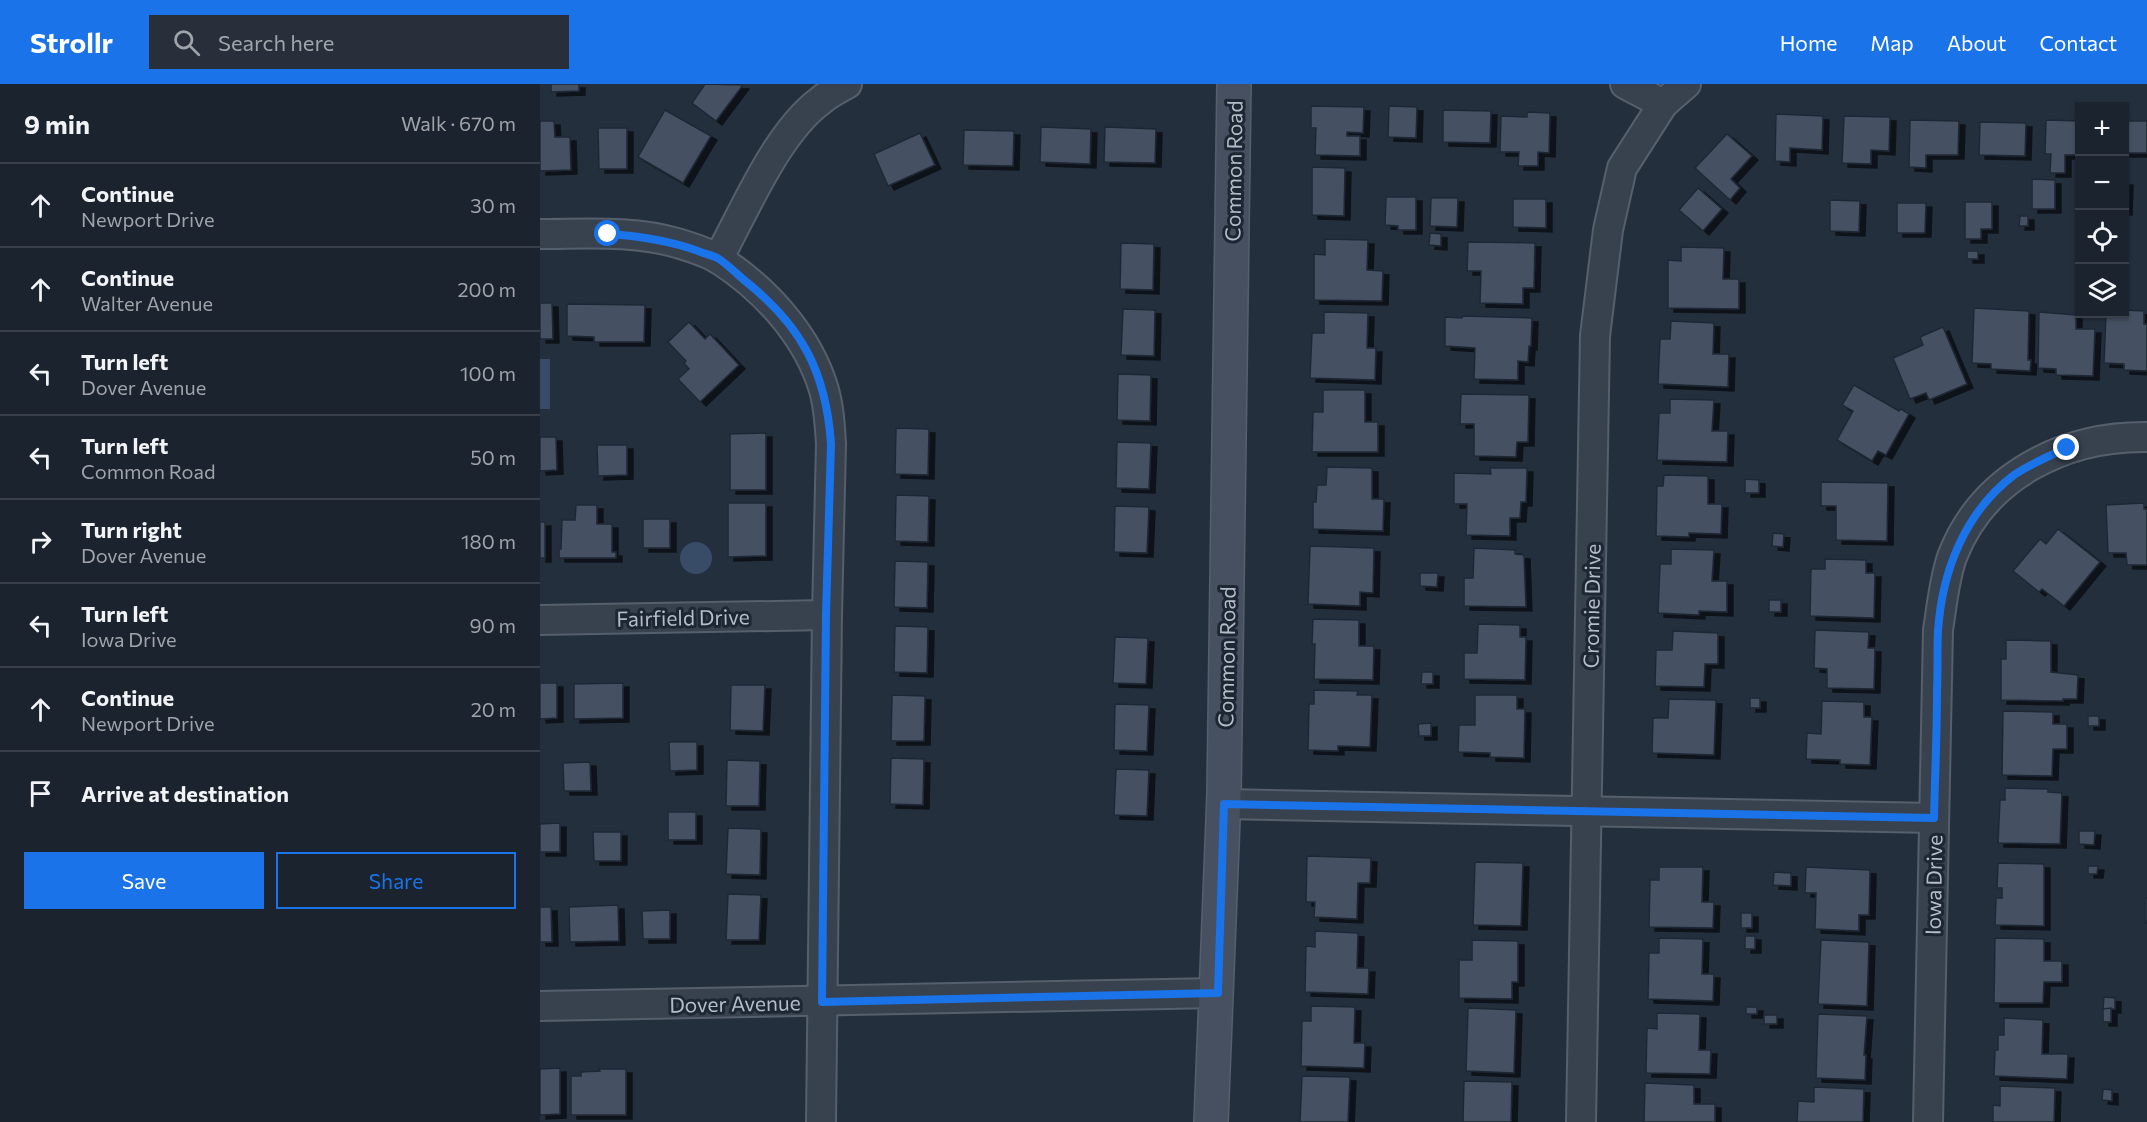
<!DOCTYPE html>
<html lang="en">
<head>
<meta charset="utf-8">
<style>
  :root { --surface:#1b232e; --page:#282f3a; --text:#f1f3f6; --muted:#a0a4aa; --line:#39404a; --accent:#1a73e8 }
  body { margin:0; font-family:Commissioner,sans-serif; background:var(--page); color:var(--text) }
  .controls { position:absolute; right:18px; top:18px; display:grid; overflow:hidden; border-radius:0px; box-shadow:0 2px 4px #0004 }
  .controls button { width:54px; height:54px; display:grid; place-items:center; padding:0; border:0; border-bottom:2px solid var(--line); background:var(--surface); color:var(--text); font:30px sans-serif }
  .stop { position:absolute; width:18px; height:18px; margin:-14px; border:4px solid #1a73e8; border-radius:50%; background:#fff }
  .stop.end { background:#1a73e8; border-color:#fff; box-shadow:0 2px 6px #0008 }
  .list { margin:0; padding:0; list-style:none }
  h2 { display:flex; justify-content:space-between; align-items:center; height:78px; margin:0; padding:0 24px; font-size:26px }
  h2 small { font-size:20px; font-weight:400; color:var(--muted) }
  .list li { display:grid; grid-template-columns:39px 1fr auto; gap:18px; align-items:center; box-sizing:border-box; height:84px; padding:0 24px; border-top:2px solid var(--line) }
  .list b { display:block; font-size:22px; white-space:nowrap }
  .list p { margin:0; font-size:20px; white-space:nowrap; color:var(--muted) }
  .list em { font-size:20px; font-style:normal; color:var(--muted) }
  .actions { display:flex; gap:12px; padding:18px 24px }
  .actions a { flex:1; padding:14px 0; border:2px solid var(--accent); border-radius:0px; text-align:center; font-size:21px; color:var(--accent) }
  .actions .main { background:var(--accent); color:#fff }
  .icon { flex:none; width:33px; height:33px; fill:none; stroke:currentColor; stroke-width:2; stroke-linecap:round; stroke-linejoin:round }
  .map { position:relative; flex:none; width:1607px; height:1038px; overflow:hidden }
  header { display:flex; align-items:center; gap:36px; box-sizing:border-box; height:84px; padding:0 30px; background:var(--accent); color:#fff }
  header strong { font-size:28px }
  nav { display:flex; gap:33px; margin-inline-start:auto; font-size:21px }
  .search { width:420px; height:54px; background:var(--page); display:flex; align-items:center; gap:15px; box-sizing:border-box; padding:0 21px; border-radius:0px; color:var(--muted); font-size:22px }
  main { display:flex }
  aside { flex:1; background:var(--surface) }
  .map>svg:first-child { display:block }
  .water { fill:#394c67 }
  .building { fill:#455162; stroke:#1f2835; stroke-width:1.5; filter:url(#shadow) }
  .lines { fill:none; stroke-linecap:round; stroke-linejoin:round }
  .street-casing { stroke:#565f6c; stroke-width:32 }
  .secondary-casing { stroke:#565f6c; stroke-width:36 }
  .street { stroke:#38414e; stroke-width:28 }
  .secondary { stroke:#465061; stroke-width:33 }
  .route { stroke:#1a73e8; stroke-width:8 }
  .labels { text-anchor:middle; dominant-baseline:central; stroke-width:6; stroke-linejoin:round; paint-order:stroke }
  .street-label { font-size:21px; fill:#b4bcc9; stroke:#1d2633 }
</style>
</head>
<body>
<header>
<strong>Strollr</strong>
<div class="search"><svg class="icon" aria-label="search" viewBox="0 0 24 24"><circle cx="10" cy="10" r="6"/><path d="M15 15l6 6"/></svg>Search here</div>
<nav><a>Home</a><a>Map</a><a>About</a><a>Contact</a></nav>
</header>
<main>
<aside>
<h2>9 min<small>Walk · 670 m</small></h2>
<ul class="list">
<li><svg class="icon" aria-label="ahead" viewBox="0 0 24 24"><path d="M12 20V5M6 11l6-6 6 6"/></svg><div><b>Continue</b><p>Newport Drive</p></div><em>30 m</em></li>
<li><svg class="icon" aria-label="ahead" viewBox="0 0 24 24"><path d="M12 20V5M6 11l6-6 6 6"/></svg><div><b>Continue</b><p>Walter Avenue</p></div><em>200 m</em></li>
<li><svg class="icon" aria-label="left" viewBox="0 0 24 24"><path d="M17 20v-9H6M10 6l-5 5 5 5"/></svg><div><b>Turn left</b><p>Dover Avenue</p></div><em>100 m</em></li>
<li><svg class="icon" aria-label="left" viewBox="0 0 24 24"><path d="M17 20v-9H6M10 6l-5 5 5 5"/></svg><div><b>Turn left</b><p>Common Road</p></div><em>50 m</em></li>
<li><svg class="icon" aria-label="right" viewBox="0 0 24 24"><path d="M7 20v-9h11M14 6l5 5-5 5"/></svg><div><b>Turn right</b><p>Dover Avenue</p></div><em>180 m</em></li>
<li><svg class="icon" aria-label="left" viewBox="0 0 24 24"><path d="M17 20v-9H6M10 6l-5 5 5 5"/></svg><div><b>Turn left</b><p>Iowa Drive</p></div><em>90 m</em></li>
<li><svg class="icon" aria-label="ahead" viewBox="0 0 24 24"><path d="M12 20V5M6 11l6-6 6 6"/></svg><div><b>Continue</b><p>Newport Drive</p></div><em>20 m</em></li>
<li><svg class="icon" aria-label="arrive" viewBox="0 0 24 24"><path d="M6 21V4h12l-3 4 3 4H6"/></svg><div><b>Arrive at destination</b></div></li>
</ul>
<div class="actions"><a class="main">Save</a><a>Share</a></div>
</aside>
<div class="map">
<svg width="1607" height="1038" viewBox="0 0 1607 1038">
  <defs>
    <filter id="shadow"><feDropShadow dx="6" dy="4" stdDeviation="0" flood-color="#0009"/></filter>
  </defs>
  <rect width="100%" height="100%" fill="#242f3e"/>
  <!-- water -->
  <g class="water">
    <rect x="0" y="275" width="10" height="50"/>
    <circle cx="156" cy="474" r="16"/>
  </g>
  <!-- building -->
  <g class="building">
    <path d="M11,0h28v7l-28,1z"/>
    <path d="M165,0l38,1 -27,36 -24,-18z"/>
    <path d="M771,22l53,1 -1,26 -16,-1v4h13v20l-45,-1 1,-27h-5z"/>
    <path d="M849,22l28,1 -1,31 -28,-1z"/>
    <path d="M125,26l46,26 -28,47 -45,-26z"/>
    <path d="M903,26l48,1 -1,32 -47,-1z"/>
    <path d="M987,28l23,1 -1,40 -11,-1v14h-20l1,-14h-19l1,-36 26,1z"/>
    <path d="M1236,30l47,2 -1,34 -32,-2v14l-15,-1z"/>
    <path d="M1304,32l46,1 -1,34 -18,-1v14l-29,-1z"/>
    <path d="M1370,36l49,1 -1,34h-32v13l-17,-1z"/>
    <path d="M1506,36l34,1v34h-15v18h-15l1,-19h-6z"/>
    <path d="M0,37h14l1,16h15l1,33 -31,1z"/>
    <rect x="1584" y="37" width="23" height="32"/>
    <path d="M1440,38l46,1 -1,33 -46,-1z"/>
    <path d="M501,43l50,2 -1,35 -50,-2z"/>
    <path d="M565,43l51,2 -1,34 -51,-1z"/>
    <path d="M58,44h29v41h-28z"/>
    <path d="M424,46l50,1 -1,35 -50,-1z"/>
    <path d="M380,49l15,32 -47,21 -14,-32z"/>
    <path d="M1187,50l25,22 -21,23 9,9 -10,12 -35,-32z"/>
    <path d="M772,83l33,1 -1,48 -32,-1z"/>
    <path d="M1492,95l23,1v29h-23z"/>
    <path d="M1584,97h3l-1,30h-2z"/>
    <path d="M1158,104l24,21 -19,22 -24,-21z"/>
    <path d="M846,113h30v33h-18v-4l-13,-1z"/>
    <path d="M891,114h27l-1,29 -27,-1z"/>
    <path d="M973,115h33v29l-33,-1z"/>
    <path d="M1290,116l30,1 -1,31 -29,-1z"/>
    <path d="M1425,118h27v27h-11v10h-16z"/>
    <path d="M1357,119h29l-1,30h-28z"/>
    <path d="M1480,132h8v10h-9z"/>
    <path d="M890,149l11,1v12l-12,-1z"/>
    <path d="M785,155l43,1 -1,30 16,1 -1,30 -68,-1v-46l11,1z"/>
    <path d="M928,158l67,1 -1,45h-11v16l-43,-1 1,-32h-14z"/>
    <path d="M581,159l33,1 -1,46 -33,-1z"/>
    <path d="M1141,163l43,1 -1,31h16v30l-71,-1v-48l13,1z"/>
    <rect x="1427" y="167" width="11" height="8"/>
    <path d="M0,219h12l1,36h-13z"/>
    <path d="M27,220l78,1 -1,37h-50v-5l-27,-1z"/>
    <path d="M1434,224l55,3 -1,49h3l-1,11 -39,-2v-5l-19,-1z"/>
    <path d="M583,225l32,1 -1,46 -33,-1z"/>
    <path d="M1584,226l20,1v13h3v47l-23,-1v-6l-20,-1 2,-49h18z"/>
    <path d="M784,228l44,1 -1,35h9l-1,32 -65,-2 2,-45h12z"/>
    <path d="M1499,228l37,3v14h19l-2,47 -37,-1v-6l-18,-1z"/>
    <path d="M922,232l70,2 -1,28h-2l-1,16 -10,-1v19l-44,-1 1,-31 -30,-2v-29l17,1z"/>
    <path d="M1131,237l43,2 -1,31h16l-1,33 -70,-3 2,-45h10z"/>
    <path d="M149,238l16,17 5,-5 29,31 -39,37 -22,-23 11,-10 -5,-6 2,-2 -18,-19z"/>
    <path d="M1403,243l24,57 -38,16 -3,-7 -16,6 -17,-41 30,-13 -3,-8z"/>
    <path d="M578,290l33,1 -1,46 -33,-1z"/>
    <path d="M1314,301l45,26 2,-2 8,5 -23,41 -8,-4 -6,10 -35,-21 16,-29 -11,-6z"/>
    <path d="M783,306h42v32h13v30h-66l1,-40h10z"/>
    <path d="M921,310l68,1 -1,47h-11l-1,15 -42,-1v-32h-14z"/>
    <path d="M1130,315l44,1 -2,31h16l-1,31 -70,-2 2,-47h11z"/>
    <path d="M356,344l33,1 -1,46 -33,-1z"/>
    <path d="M226,349v57h-36v-56z"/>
    <path d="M0,353h16l1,33 -17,1z"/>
    <path d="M577,358l34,1 -2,46 -33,-1z"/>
    <path d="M57,361h30v30l-29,1z"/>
    <path d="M787,383l45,1v31h12l-1,32 -70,-2v-27h3l1,-17h9z"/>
    <path d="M950,384h37l-1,34h-5l-1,16h-10v18l-44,-1 1,-31h-13v-31l37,1z"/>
    <path d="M1124,391l44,1v28h14l-1,30 -32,-1v4l-33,-1 1,-50h6z"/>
    <path d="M1205,395l14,1v13h-14z"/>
    <path d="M1281,398l67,1 -1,58 -51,-1v-34h-15z"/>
    <path d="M356,411l33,1 -1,46 -33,-1z"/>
    <path d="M188,419h38v53l-38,1z"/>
    <path d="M1604,419v6h3v56h-20l-1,-12h-18l-2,-48z"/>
    <path d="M36,421h21v19h15v28h4v6h-57v-9h2l1,-29h13z"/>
    <path d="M575,422l34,1 -2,46 -33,-1z"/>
    <rect x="103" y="435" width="27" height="29"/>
    <rect x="0" y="438" width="5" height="36"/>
    <path d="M1518,445l42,33 -36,44 -22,-17 -3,3 -26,-21 27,-32 6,5z"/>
    <path d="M1233,449l11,1 -1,13 -11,-1z"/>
    <path d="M770,462l64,2 -1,45 -13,-1v14l-52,-2z"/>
    <path d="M934,464l41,2v4l9,1 2,52 -62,-1v-28h9z"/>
    <path d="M1131,465l43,1 -2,31h15v31l-28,-1v4l-41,-2 2,-49h11z"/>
    <path d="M1285,475l41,1v13h9l-1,45 -64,-2 1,-47h14z"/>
    <path d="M355,477l33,1 -1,46 -33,-1z"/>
    <path d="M880,489h18l-1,14 -17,-1z"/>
    <rect x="1229" y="516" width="12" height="12"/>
    <path d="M773,535l46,1v26h15l-1,34 -59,-1 1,-35h-3z"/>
    <path d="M938,540l42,1v12h6l-1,43 -61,-1v-26h13z"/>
    <path d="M355,542l33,1 -1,46 -33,-1z"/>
    <path d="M1275,546l54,2 -1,16h7l-1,41 -47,-1v-19l-13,-1z"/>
    <path d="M1133,547l45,2v31h-13l-1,23 -49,-1 1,-36h16z"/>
    <path d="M575,553l33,1 -2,46 -33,-1z"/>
    <path d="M1466,556l45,1v31l27,3 -1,24h-14v2l-62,-1v-41h5z"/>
    <path d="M882,588h11v12h-12z"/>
    <path d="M0,599h17v35l-17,1z"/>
    <path d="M83,599v35l-49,1v-35z"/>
    <path d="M191,601h34l-2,46 -33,-1z"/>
    <path d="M774,606l44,1 -1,4h15l-2,52 -32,-1v5l-30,-1 1,-46h5z"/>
    <path d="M352,611l33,1 -1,45h-33z"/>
    <path d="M935,611h42v14h8l-1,49 -34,-1v-4l-32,-1 1,-27h16z"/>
    <rect x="1210" y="614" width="10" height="10"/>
    <path d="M1129,615l47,1 -2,55 -62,-2 1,-35h15z"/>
    <path d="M1282,617l42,1v15h8l-2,48 -30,-1v-4l-34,-1 1,-26 14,1z"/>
    <path d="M575,620l34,1 -2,46 -33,-1z"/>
    <path d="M1463,627l50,1v12h14v25h-14l-1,27 -50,-1z"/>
    <rect x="1548" y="632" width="11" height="10"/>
    <path d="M891,639v13h-12l-1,-12z"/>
    <path d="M129,658h28v28l-27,1z"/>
    <path d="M351,674l33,1 -1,46 -33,-1z"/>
    <path d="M187,676l33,1 -1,45h-33z"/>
    <path d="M50,678l1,29h-27l-1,-28z"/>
    <path d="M576,685l33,1 -2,46 -33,-1z"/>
    <path d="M1465,704l43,1v3l14,1 -2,51 -62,-1 2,-43h5z"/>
    <rect x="128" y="728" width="28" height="28"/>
    <path d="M20,739v29h-20v-28z"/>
    <path d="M188,744l33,1 -1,46 -34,-1z"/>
    <path d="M1539,747h16l-1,14 -15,-1z"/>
    <path d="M53,748h28v29h-27z"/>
    <path d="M767,772l64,2 -1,25h-12l-1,36 -43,-2 1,-15h-9z"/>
    <path d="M935,778l48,1 -2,63 -48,-1z"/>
    <path d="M1458,779l46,1v62l-49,-1 1,-27h6v-10h-5z"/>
    <path d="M1548,782h10l-1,8h-9z"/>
    <path d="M1119,783h44l-1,35h12l-1,26 -64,-1 1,-47h9z"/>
    <path d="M1266,783l64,3 -1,45h-10v16l-44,-2 1,-36h-11z"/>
    <path d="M1234,788l17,1v13l-18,-1z"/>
    <path d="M188,810l33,1 -2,45h-33z"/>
    <rect x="1605" y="814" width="2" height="25"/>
    <path d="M78,821l1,36 -49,1 -1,-35z"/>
    <path d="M0,823h11l1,35h-12z"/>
    <path d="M130,826v29h-27l-1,-28z"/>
    <rect x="1201" y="829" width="11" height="15"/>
    <path d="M775,847l43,2 -1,35h12l-1,26 -63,-2 1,-46 9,1z"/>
    <rect x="1205" y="852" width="10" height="13"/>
    <path d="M1119,854l44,1 -1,35h12l-1,27 -65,-2 1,-46h10z"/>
    <path d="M1455,854l49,1v22h18v21h-18l-1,21h-49z"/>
    <path d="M932,856l46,1v41h-6v17l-53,-1v-38h13z"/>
    <path d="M1281,856l48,2 -2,64 -49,-2z"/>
    <path d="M1564,913l11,1v11h-12z"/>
    <path d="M771,922l44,1 -1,36h11l-1,25 -63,-2 1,-45h9z"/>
    <rect x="1206" y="923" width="11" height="7"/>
    <path d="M928,924l48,2 -2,63 -48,-2z"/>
    <path d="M1571,924v14h-8v-13z"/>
    <path d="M1117,929l43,1 -1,36h12l-1,24 -64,-1 1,-45 10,1z"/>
    <path d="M1278,930l49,2 -3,39h2l-1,25 -49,-2z"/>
    <rect x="1224" y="931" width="13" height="9"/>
    <path d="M1464,934l39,2 -1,34h26l-1,25 -73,-3 1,-26h3v-15h6z"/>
    <path d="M20,984v46l-20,1v-46z"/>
    <path d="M59,985h27v46h-55v-39h10v-4l19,-1z"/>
    <path d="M762,992l48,1 -2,45h-48z"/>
    <path d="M924,997l48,1 -1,40h-48z"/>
    <path d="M1105,999l49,2v19h21v18h-71z"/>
    <path d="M1460,1002l55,2 -1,34h-61v-17l7,1z"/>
    <path d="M1274,1003l50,2 -1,33h-66l1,-21 16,1z"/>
    <path d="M1563,1005l9,1v11l-10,-1z"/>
  </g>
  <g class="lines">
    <!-- street casing -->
    <g class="street-casing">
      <g id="street">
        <path d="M1085,0l38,20 23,-20"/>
        <path d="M0,150c45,0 93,-4 137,9 13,4 31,9 43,17 46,30 88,76 104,130 5,18 6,36 7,54l-4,171 -6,507"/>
        <path d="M178,175c27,-49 58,-125 102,-158 8,-7 18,-12 27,-17"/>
        <path d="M0,536l287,-5"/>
        <path d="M684,720l710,14"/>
        <path d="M0,922l678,-13"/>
        <path d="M1041,1038l14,-786 13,-106 14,-62 41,-64"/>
        <path d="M1388,1038l10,-492c4,-25 6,-50 14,-73 31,-81 112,-121 195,-120"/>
      </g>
    </g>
    <!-- secondary casing -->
    <g class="secondary-casing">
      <path id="secondary" d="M671,1038l13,-328 10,-710"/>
    </g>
    <!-- street -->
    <use href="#street" class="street"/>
    <!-- secondary -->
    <use href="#secondary" class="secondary"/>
  </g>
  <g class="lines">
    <!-- route -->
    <path class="route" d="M68,150c31,2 60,6 90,17 6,3 15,4 21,8 9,6 17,14 25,21 57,45 82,91 87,164l-5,171 -4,387 396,-9 6,-189 710,14c1,-42 3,-85 3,-128 1,-20 0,-40 1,-59 4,-60 27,-119 76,-156 16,-11 35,-19 53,-27"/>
  </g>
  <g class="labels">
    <!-- street labels -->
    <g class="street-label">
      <text transform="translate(693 87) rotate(-89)">Common Road</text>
      <text transform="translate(1051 522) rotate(-89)">Cromie Drive</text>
      <text transform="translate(143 533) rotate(-1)">Fairfield Drive</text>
      <text transform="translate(686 573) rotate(-89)">Common Road</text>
      <text transform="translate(1393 801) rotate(-89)">Iowa Drive</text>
      <text transform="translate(195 919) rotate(-1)">Dover Avenue</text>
    </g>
  </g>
</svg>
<div class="controls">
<button>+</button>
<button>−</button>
<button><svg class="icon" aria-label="locate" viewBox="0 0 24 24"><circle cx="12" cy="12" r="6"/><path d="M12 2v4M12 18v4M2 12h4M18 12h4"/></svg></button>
<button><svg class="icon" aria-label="layers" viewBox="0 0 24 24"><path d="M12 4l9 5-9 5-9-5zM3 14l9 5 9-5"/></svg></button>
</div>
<div class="stop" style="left:68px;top:150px"></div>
<div class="stop end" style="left:1527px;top:364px"></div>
</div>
</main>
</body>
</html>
